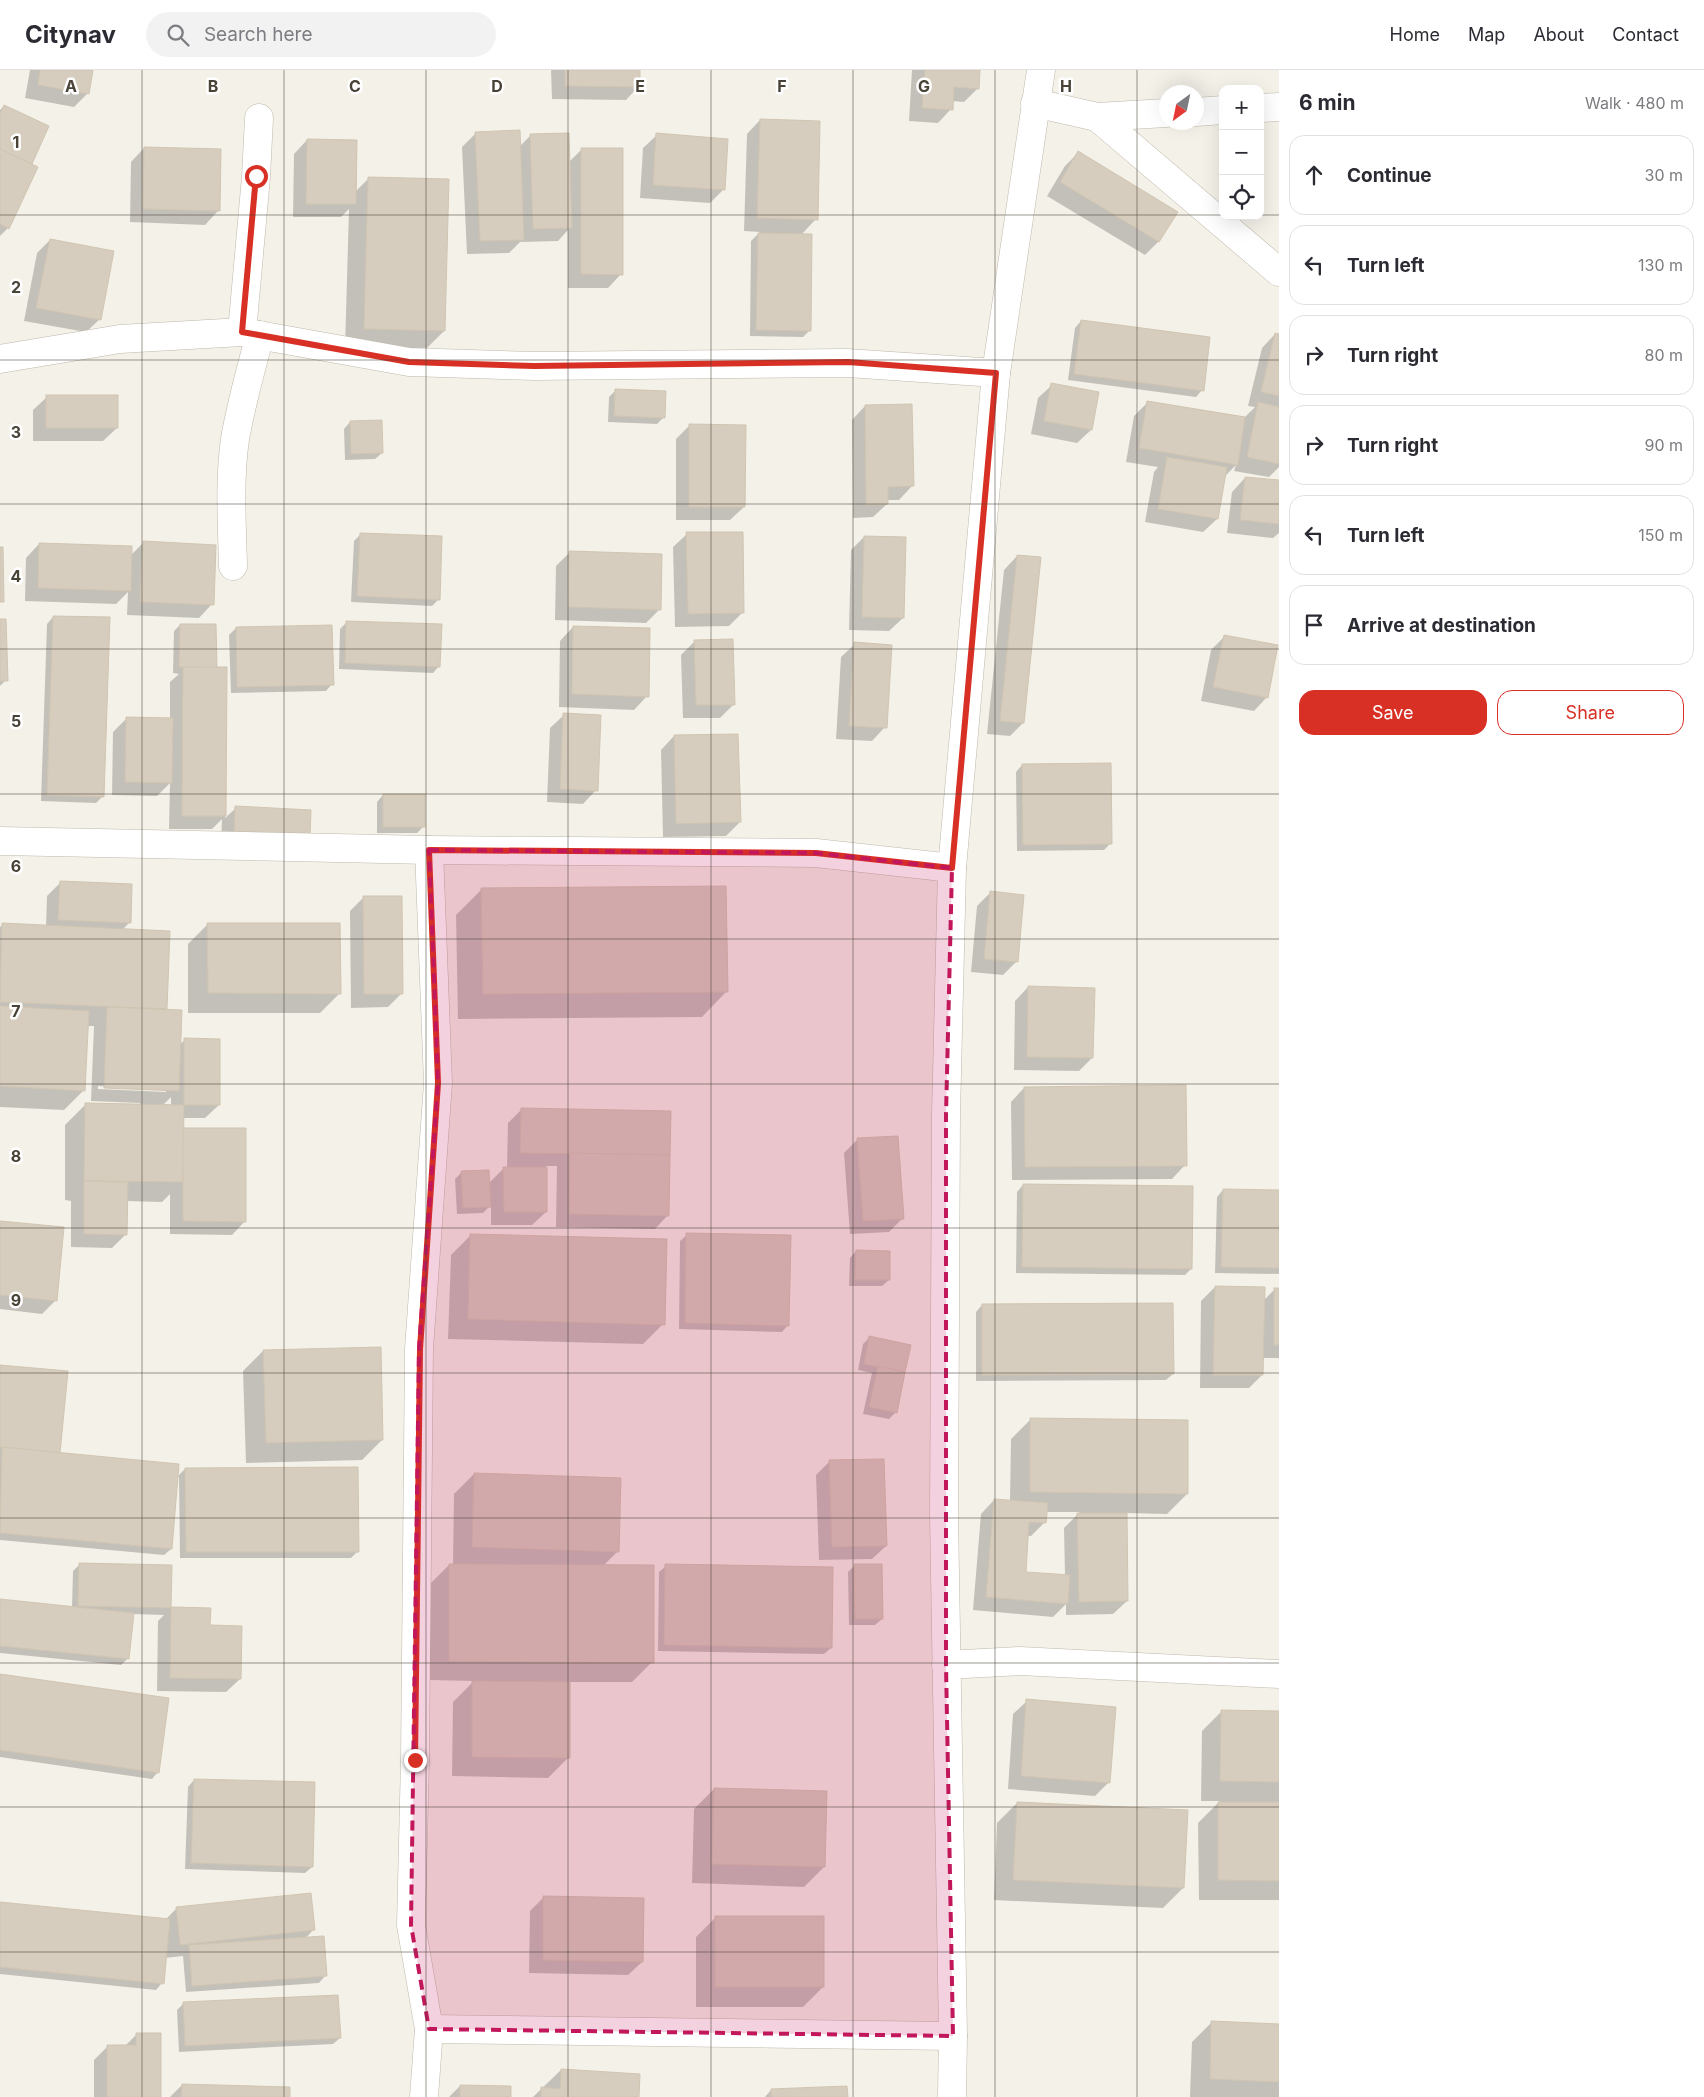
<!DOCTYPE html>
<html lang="en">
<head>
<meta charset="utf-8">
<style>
  :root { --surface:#fff; --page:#f2f2f3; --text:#2b2b33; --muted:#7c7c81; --line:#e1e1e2; --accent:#d93025 }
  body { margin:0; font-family:Inter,sans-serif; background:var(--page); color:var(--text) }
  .controls { position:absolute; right:15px; top:15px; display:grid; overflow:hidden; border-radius:10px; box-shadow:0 5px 20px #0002 }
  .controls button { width:45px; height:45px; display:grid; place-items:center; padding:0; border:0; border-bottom:1px solid var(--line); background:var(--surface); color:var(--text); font:25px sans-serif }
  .compass { position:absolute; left:1159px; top:15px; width:45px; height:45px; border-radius:50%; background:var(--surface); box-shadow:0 5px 20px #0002; rotate:213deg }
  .stop { position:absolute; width:15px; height:15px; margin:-11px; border:4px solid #d93025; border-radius:50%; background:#fff }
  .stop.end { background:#d93025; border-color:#fff; box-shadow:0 1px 5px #0008 }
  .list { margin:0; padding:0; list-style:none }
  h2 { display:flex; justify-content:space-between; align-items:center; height:65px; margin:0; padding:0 20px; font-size:21px }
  h2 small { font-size:16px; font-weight:400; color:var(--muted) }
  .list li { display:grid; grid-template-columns:32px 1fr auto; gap:15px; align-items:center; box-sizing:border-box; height:80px; margin:0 10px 10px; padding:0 10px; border:1px solid var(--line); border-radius:15px }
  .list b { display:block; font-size:19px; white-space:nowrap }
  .list em { font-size:16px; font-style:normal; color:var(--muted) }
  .actions { display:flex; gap:10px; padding:15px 20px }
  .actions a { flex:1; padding:11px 0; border:1px solid var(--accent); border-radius:15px; text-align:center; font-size:18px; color:var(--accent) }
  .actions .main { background:var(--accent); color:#fff }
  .icon { flex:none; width:28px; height:28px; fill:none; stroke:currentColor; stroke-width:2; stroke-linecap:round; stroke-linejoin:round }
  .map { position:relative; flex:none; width:1279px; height:2027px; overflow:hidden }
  header { display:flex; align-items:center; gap:30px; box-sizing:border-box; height:70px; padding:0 25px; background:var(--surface); border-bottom:1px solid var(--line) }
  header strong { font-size:24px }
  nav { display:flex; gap:28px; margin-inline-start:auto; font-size:18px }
  .search { width:350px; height:45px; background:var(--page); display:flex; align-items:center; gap:12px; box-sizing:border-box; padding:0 18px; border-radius:28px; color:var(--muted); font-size:19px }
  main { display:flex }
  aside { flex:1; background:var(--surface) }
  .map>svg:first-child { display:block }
  .shadow { fill:#0003; fill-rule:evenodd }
  .building { fill:#d6cdbe; stroke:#d1c5b1 }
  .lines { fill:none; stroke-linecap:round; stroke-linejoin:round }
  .minor-casing { stroke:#c0b9ab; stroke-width:29 }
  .minor { stroke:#fff; stroke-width:28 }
  .route { stroke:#d93025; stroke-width:6 }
  .marked { fill:#c2185b; fill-opacity:0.2; stroke:#c2185b; stroke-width:4; stroke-dasharray:10 6; stroke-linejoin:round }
  .grid { fill:none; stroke:#484237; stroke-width:1; stroke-opacity:0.55 }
  .grid-label { font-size:16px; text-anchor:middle; font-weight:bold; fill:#484237; stroke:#fff; stroke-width:5; stroke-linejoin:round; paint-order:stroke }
</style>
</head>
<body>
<header>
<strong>Citynav</strong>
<div class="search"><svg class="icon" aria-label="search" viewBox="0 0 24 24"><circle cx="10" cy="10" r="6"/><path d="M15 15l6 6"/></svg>Search here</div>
<nav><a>Home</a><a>Map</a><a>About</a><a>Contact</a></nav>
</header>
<main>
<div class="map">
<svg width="1279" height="2027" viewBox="0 0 1279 2027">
  <rect width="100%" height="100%" fill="#f4f1e9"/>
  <!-- shadow -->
  <g class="shadow">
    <path d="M30,0h62l-5,24 -13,13 -49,-9z"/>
    <path d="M551,0h88v16l-13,14 -74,-1z"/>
    <path d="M912,0h66l-1,19 -13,13 -12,-1 -1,8 -13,14 -29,-2z"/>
    <path d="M4,36l44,21 -18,37 -22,64 -8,8v-126z"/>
    <path d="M760,50l56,99 -15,16 9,95 -7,7 -53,-1 1,-95 9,-9 -16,-1 3,-97z"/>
    <path d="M476,63l43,14 12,-12 38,27 13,-13 39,125 -13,14h-40v-58l-10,11 -38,1 -11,11 -42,1 -5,-107z"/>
    <path d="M657,65l66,55 -13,13 -70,-5 3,-50z"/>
    <path d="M307,70l47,53 15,-15 75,153 -20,20 -79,-3 4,-139 -8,8h-48l1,-63z"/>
    <path d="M144,78l76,2 -2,61 -13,14 -75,-3 1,-60z"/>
    <path d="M1078,83l98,59 -18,30 -13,13 -98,-59 18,-30z"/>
    <path d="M50,170l50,79 -14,13 -62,-11 13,-68z"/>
    <path d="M1081,251l121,69 -6,7 -128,-17 7,-52z"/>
    <path d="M1275,264l4,1v132l-10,10 -35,-6 2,-6 -12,12 -7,42 -14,13 -58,-10 9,-50 4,-5 -32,-5 8,-46 14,-14 97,15 10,-10 -7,-1 14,-58z"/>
    <path d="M1052,315l46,8 -7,37 -14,13 -46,-9 7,-36z"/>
    <path d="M616,320l48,27 -7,7 -49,-2 1,-25z"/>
    <path d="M47,327l70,31 -14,13h-70v-31z"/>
    <path d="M865,336l47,80 -13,14h-12v4l-14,13 -20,1 -1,-98z"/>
    <path d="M350,352l32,31 -7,6 -30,1 -1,-31z"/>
    <path d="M689,356l55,81 -14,13h-54v-81z"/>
    <path d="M1245,408l34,4v51l-6,5 -46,-5 5,-41z"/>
    <path d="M361,464l77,66 -6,6 -81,-4 3,-61z"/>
    <path d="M687,464l55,79 -13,13 -54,1 -2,-80z"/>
    <path d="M864,467l39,81 -14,13 -40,-1 2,-80z"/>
    <path d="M143,473l69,61 -13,14 -72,-3 1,-23 -12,12 -91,-3 1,-43 13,-14 92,11z"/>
    <path d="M570,482l89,58 -13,13 -91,-3 1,-54z"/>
    <path d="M1017,486l6,167 -13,13 -23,-2 17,-164z"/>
    <path d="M53,547l49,180 -6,6 -55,-2 6,-177z"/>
    <path d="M0,550l6,60 -6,6z"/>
    <path d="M347,552l92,44 -6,7 -94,-4 1,-40z"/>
    <path d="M180,555l35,44h10v149l11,-10 73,3 -88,36 1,-28 -10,10h-43l1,-46 -13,13 -45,-1 1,-63 13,-13h44v-37l9,-8 -6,-1 1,-42z"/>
    <path d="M573,557l74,69 -13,14 -75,-3 1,-66z"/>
    <path d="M236,558l96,56 -6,7 -95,2 -2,-58z"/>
    <path d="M1224,567l43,60 -13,14 -53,-10 10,-51z"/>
    <path d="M695,571l39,63 -14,14h-37l-2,-63z"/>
    <path d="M855,574l30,83 -13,14 -36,-2 5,-82z"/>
    <path d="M564,645l32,75 -13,14 -36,-2 3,-74z"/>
    <path d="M674,666l66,86 -14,14 -63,1 -2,-87z"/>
    <path d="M1022,695l88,79 -6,6 -87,1 -1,-79z"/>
    <path d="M383,725l41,31 -7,7h-40v-31z"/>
    <path d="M61,812l69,40 -8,8 46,2 -2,78 13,35 6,-5 34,65 -14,13h-22l-1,11 63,92 -13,14 -62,-1v-40l-8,8 -36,-1v33l-14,14 -41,-1v-46l-6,-1v-75l20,-20 54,1 1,-3 -49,-2 3,-75h-7l-3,64 -20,20 -64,-3v-180l3,-2 43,2 1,-31zM98,1016l68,4v2l-68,-3zM171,1027v9h-9z"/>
    <path d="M481,820l246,101 -25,26 -244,2 -2,-104z"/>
    <path d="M990,823l26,69 -13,13 -32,-3 6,-66z"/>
    <path d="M364,827l37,97 -13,13 -37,1 -1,-97z"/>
    <path d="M208,854l132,69 -20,20h-132v-69z"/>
    <path d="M1028,917l64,71 -13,13 -65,-1 1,-69z"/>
    <path d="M1024,1018l161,77 -13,14 -160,1 -1,-78z"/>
    <path d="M522,1039l146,106 -13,14 -99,-2 1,-61h-11v46l-14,13h-41v-20l-8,8 -26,1 -2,-35 7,-7 26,12 16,-16h3l1,-45z"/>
    <path d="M858,1069l45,79 -14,14 -39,2 -6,-81z"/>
    <path d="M1023,1115l168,84 -6,6 -169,-2 1,-81z"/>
    <path d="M1223,1120l56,1v83l-64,-1 2,-76z"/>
    <path d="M0,1152l56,78 -14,14 -42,-5z"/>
    <path d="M471,1165l192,89 -20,20 -195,-5 3,-84z"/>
    <path d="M687,1165l101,90 -6,7 -103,-3 1,-88z"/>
    <path d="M856,1181l33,29 -7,6h-33l1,-28z"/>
    <path d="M1215,1217l48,14 12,-12h4v69h-17v17l-13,13h-49l1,-87z"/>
    <path d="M982,1235l191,69 -7,6 -190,1v-69z"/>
    <path d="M869,1268l27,74 -7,7 -26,-5 9,-41 -14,-3 5,-26z"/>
    <path d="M263,1281l119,89 -20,20 -116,3 -3,-92z"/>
    <path d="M0,1296l59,88 112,95 -7,6 -164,-15z"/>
    <path d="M1031,1349l156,75 -20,20 -41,-1 1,88 -14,13 -47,1v-11l-13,13 -80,-7 8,-96 13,-14 16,2 1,-63zM1046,1442h34l-16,16 1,48 -40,-3 2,-37h4l14,-14z"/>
    <path d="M830,1391l56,85 -14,13 -53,1 -3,-85z"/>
    <path d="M185,1399l173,82 -7,7h-171l-1,-81h-2z"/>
    <path d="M474,1404l143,78 -14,14 49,96 -20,20h-64v76l-20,20 -96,-2 1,-74 21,-21 -45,-1v-95l20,-20h4l1,-71z"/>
    <path d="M79,1495l90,43 40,1v18l31,52 -14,13 -69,-1 1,-70 6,-6 -32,-1 -4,44 -7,7 -121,-12v-53l72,7 1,-36z"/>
    <path d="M855,1495l27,54 -7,6h-26l-1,-53z"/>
    <path d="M666,1496l165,82 -7,6 -166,-3 1,-79z"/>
    <path d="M0,1605l158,97 -6,7 -152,-22z"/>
    <path d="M1027,1631l82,81 -14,14 -87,-7 5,-75z"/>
    <path d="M1222,1641l57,1v188h-80l-1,-77 22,-22h-19l1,-70z"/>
    <path d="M194,1710l118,87 -7,6 -120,-4 3,-82z"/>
    <path d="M714,1719l110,78 -20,20 -112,-4 2,-74z"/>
    <path d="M1017,1733l166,85 -20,20 -169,-8 3,-77z"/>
    <path d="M544,1827l98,65 -14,13 -99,-2 1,-62z"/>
    <path d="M0,1833l165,17 12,-12 137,21 -9,10 20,37 -6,7 -133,9 -3,-36 -18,2 -3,25 -6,7 -156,-16z"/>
    <path d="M716,1847l107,70 -20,20h-107v-70z"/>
    <path d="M184,1933l156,35 -7,6 -154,8 -2,-42z"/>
    <path d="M1212,1952l67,3v72h-89l2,-55z"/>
    <path d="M137,1964l23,63h-66v-37l14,-14h17z"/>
    <path d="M561,2000l76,27h-104z"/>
    <path d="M182,2015l106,12h-118z"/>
    <path d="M460,2016l49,11h-60z"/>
    <path d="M771,2020l75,7h-81z"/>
  </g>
  <!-- building -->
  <g class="building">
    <path d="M40,0h53l-4,24 -51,-9z"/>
    <path d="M565,0h75v17l-75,-1z"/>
    <path d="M925,0h55l-1,19 -25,-2 -1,23 -31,-2z"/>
    <path d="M4,35l45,21 -17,38 -32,-15v-35z"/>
    <path d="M760,49l60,2 -2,99 -61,-2z"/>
    <path d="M520,60l4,110 -44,1 -5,-109z"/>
    <path d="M569,63l3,95 -39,1 -3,-95z"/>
    <path d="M656,63l72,6 -3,51 -72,-5z"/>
    <path d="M307,69l50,1 -1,64h-50z"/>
    <path d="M144,77l77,2 -1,62 -77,-2z"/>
    <path d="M581,78h42v127l-42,-1z"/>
    <path d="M0,79l38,18 -29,62 -9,-5z"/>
    <path d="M1078,81l100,61 -19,30 -99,-60z"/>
    <path d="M368,107l81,2 -4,152 -81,-2z"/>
    <path d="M758,163l54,1 -1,97 -55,-1z"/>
    <path d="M50,169l64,12 -13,69 -65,-12z"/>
    <path d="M1081,250l129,17 -6,54 -130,-17z"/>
    <path d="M1275,263l4,1v62l-18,-4z"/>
    <path d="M1051,313l48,9 -7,38 -48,-9z"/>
    <path d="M615,319l51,2 -1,27 -51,-2z"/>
    <rect x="46" y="325" width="72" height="33"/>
    <path d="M1147,331l98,16 -7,48 -99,-17z"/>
    <path d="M1258,332l21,5v57l-32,-7z"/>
    <path d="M912,334l2,82 -26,1v17l-22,1 -1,-100z"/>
    <path d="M382,350l1,33 -32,1 -1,-33z"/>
    <path d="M689,354l57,1 -1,82h-56z"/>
    <path d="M1167,387l60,10 -9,52 -60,-10z"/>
    <path d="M1245,407l34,3v44l-39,-4z"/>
    <path d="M686,462h57l1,81 -56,1z"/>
    <path d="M360,463l82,3 -2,64 -83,-4z"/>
    <path d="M864,466l42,1 -2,81 -42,-1z"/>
    <path d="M143,471l73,4 -2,60 -74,-3z"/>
    <path d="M39,473l93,3 -1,45 -93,-3z"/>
    <path d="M0,477h3l1,55h-4z"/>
    <path d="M569,481l93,3 -1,56 -93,-3z"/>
    <path d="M1017,485l24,2 -17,166 -24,-2z"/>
    <path d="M53,546l57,1 -6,180 -57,-2z"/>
    <path d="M0,549h6l2,62h-8z"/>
    <path d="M346,551l96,3 -2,43 -95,-4z"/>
    <path d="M180,554h36l1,44 -38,-1z"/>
    <path d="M332,555l2,60 -97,2 -1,-60z"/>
    <path d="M573,556l77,2 -1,69 -77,-3z"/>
    <path d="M1224,565l54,10 -10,53 -55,-11z"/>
    <path d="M733,569l2,66h-39l-2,-65z"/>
    <path d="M854,572l38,3 -5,83 -38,-2z"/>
    <path d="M183,597h44l-1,149h-44z"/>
    <path d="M563,643l38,2 -3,76 -38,-2z"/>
    <path d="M126,647l47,1 -1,65 -47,-1z"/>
    <path d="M738,664l3,88 -65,2 -2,-89z"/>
    <path d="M1111,693l1,81 -89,1 -1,-81z"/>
    <rect x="383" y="724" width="42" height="33"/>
    <path d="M235,736l76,4 -1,27 -76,-3z"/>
    <path d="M60,811l72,3 -1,39 -73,-3z"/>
    <path d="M726,816l2,106 -245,2 -2,-106z"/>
    <path d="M990,821l34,4 -6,67 -34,-3z"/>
    <path d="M363,826h39l1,98h-39z"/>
    <path d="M2,853l168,8 -3,78 -167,-7z"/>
    <path d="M207,853h133l1,71 -133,-1z"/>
    <path d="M1028,916l67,2 -2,70 -66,-1z"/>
    <path d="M0,936l89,5 -4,80 -85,-5z"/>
    <path d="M107,937l75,3 -3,81 -75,-3z"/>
    <path d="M184,968l36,1v66h-36z"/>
    <path d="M1186,1015l1,81 -162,1 -1,-80z"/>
    <path d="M85,1033l99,2 -1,77 -99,-1z"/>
    <path d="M521,1038l150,3 -1,44 -150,-2z"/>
    <path d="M183,1058h63v94l-63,-1z"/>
    <path d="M898,1066l6,83 -41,2 -6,-83z"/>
    <path d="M570,1083l100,2 -1,61 -100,-2z"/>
    <path d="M503,1097h44v45h-43z"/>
    <path d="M489,1100l2,37 -28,1 -2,-37z"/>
    <path d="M84,1111l44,1 -1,53 -43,-1z"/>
    <path d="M1023,1114l170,2 -1,83 -170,-2z"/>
    <path d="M1223,1119l56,1v78l-58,-1z"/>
    <path d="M0,1151l64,6 -7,74 -57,-6z"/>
    <path d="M686,1163l105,2 -2,91 -104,-3z"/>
    <path d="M470,1164l197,5 -2,86 -197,-6z"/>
    <path d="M856,1180l34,1v29h-35z"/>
    <path d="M1215,1216l50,1 -2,88h-50z"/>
    <rect x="1274" y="1218" width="5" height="57"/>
    <path d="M1173,1233l1,71 -192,1v-71z"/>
    <path d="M869,1266l42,9 -6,27 -41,-8z"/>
    <path d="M381,1277l2,93 -117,3 -3,-93z"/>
    <path d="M0,1295l68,6 -8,82 -60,-6z"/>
    <path d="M878,1296l27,6 -8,41 -28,-6z"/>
    <path d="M1030,1348l158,2v74l-158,-2z"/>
    <path d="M2,1377l177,17 -7,85 -172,-16z"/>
    <path d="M884,1389l3,87 -55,1 -3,-87z"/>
    <path d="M358,1397l1,85h-173l-1,-84z"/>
    <path d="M474,1403l147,5 -2,74 -147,-5z"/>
    <path d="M994,1429l54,4 -2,20 -17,-1 -3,50 44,3 -2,29 -82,-7z"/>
    <path d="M1077,1443h50l1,88 -49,1z"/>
    <path d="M79,1493l93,2 -1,43 -93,-2z"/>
    <path d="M449,1494l205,1v98l-205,-2z"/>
    <path d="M665,1494l168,3 -1,81 -168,-3z"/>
    <path d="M854,1494h28l1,55h-28z"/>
    <path d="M0,1529l134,14 -5,46 -129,-13z"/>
    <path d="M171,1537l40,1 -1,17 32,1 -1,53 -71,-1z"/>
    <path d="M0,1604l169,24 -10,75 -159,-23z"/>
    <path d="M472,1611l98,1v76l-98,-1z"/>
    <path d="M1026,1629l90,8 -6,76 -89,-7z"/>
    <path d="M1221,1640l58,1v71l-59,-1z"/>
    <path d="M194,1709l121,3 -2,85 -122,-4z"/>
    <path d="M714,1718l113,3 -2,76 -113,-3z"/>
    <path d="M1017,1732l171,8 -4,78 -171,-8z"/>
    <path d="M1218,1732h61v79l-61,-1z"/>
    <path d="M311,1823l4,37 -135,15 -4,-38z"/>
    <path d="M543,1826l101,2 -1,64 -100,-2z"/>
    <path d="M0,1832l170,17 -6,65 -164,-17z"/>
    <rect x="715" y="1846" width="109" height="71"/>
    <path d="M324,1866l3,40 -135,10 -3,-41z"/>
    <path d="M338,1925l3,43 -156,8 -2,-44z"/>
    <path d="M1211,1951l68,3v58l-69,-3z"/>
    <path d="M136,1963h25v64h-54v-52h29z"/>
    <path d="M561,1999l79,5 -1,23h-98v-10l19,2z"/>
    <path d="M182,2014l108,3v10h-109z"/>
    <path d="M460,2015l51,1v11h-51z"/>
    <path d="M847,2016l1,11h-77v-8z"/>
  </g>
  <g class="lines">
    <!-- minor casing -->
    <g class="minor-casing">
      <g id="minor">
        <path d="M1035,33l62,14 69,-4"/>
        <path d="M1260,38l19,-1"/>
        <path d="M1196,42l27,-2"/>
        <path d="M1097,47l182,155"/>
        <path d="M242,262l14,-155 3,-59"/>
        <path d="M0,289l120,-20 122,-7 167,30 126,4 312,-3 149,10"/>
        <path d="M233,496c-1,-42 -4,-85 2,-127 6,-35 16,-70 25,-104"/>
        <path d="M0,771l429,9 387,3 136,15"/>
        <path d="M946,1595l74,-4 259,13"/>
        <path d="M429,1959l524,7"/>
        <path d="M424,2027l5,-68 -18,-104 4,-165 4,-411 19,-266 -9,-233"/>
        <path d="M952,2027l1,-61 -9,-520 2,-401 6,-247 44,-495 45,-303"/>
      </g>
    </g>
    <!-- minor -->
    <use href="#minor" class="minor"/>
  </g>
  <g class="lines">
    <!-- route -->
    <path class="route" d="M256,106l-14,156 167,30 125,4 314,-4 148,11 -44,495 -136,-15 -387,-3 9,233 -18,266 -5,411"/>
  </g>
  <!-- marked area -->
  <path class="marked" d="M429,780l387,3 136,15 -6,247v550l7,371 -524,-7 -18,-104 8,-576 19,-266z"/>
  <!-- grid -->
  <path class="grid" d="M142,0v2027M284,0v2027M426,0v2027M568,0v2027M711,0v2027M853,0v2027M995,0v2027M1137,0v2027M0,145h1223M1260,145h19M0,290h1279M0,434h1279M0,579h1279M0,724h1279M0,869h1279M0,1014h1279M0,1158h1279M0,1303h1279M0,1448h1279M0,1593h1279M0,1737h1279M0,1882h1279"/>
  <g class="grid-label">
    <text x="71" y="22">A</text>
    <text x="213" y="22">B</text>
    <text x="355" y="22">C</text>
    <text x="497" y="22">D</text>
    <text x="640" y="22">E</text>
    <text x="782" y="22">F</text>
    <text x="924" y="22">G</text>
    <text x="1066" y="22">H</text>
    <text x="16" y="78">1</text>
    <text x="16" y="223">2</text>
    <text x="16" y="368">3</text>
    <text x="16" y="512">4</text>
    <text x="16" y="657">5</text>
    <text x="16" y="802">6</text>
    <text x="16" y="947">7</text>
    <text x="16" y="1092">8</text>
    <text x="16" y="1236">9</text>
  </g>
</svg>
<div class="controls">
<button>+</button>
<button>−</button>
<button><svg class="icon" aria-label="locate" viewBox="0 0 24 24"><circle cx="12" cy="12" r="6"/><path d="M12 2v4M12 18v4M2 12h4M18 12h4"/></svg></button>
</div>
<svg class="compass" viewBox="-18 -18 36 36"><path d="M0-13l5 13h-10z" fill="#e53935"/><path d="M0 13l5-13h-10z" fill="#7c7c81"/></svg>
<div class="stop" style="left:256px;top:106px"></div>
<div class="stop end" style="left:415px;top:1690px"></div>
</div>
<aside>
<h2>6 min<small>Walk · 480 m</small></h2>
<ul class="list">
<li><svg class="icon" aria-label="ahead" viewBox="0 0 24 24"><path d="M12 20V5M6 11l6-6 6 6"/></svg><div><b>Continue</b></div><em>30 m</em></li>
<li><svg class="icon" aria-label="left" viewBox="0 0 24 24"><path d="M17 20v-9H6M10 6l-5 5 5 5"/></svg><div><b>Turn left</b></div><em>130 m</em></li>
<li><svg class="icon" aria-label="right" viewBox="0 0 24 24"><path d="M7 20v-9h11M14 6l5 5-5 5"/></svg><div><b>Turn right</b></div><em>80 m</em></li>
<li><svg class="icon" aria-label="right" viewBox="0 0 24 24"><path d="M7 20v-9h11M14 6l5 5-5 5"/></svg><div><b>Turn right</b></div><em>90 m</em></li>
<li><svg class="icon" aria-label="left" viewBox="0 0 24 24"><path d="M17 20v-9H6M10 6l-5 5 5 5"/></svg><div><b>Turn left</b></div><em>150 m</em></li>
<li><svg class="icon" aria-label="arrive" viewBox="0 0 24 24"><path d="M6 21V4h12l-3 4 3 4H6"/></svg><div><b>Arrive at destination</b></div></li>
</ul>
<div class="actions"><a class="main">Save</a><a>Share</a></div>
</aside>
</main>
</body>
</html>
